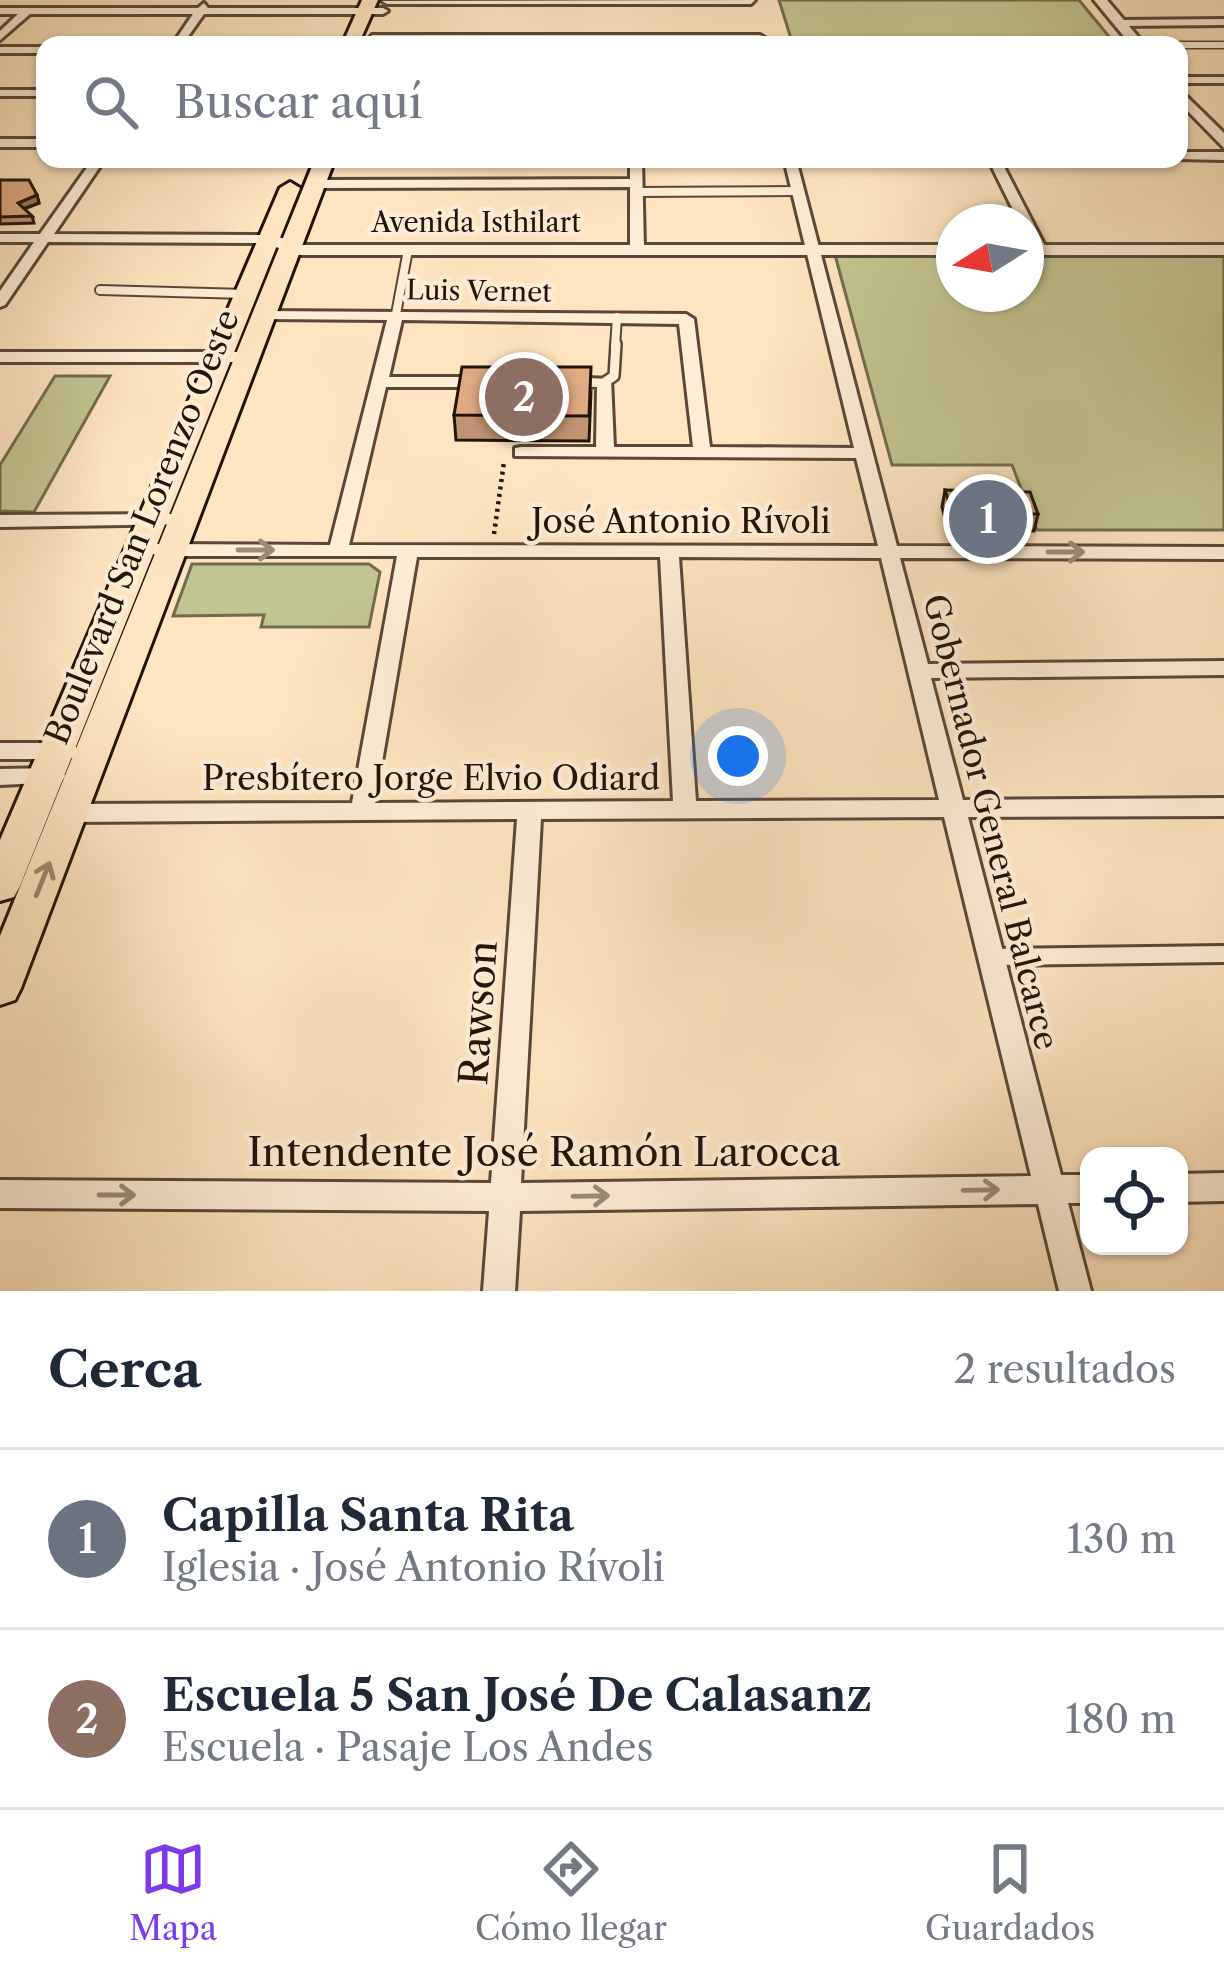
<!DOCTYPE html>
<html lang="es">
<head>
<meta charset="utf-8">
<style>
  :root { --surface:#fff; --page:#f2f2f3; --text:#1f2937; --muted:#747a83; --line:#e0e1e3; --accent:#7c3aed }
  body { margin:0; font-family:"Libre Caslon Text",serif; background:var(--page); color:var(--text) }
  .controls { position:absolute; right:36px; bottom:36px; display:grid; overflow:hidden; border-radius:24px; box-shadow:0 3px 9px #0004 }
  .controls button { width:108px; height:108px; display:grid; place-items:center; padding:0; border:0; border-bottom:3px solid var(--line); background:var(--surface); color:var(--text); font:60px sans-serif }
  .compass { position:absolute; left:936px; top:204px; width:108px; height:108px; border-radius:50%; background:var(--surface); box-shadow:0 3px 9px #0004; rotate:259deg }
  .you { position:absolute; left:738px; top:756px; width:42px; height:42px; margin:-30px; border:9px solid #fff; border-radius:50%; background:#1a73e8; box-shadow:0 0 0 18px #1a73e833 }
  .badge { display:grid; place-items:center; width:78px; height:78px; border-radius:50%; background:var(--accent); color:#fff; font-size:39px; font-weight:700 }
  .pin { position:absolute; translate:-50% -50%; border:6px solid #fff; box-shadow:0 3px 12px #0006 }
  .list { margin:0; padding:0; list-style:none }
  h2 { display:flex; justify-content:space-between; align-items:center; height:156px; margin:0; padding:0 48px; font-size:51px }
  h2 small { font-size:39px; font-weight:400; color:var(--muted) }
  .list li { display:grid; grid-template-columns:78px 1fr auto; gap:36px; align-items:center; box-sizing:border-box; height:180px; padding:0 48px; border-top:3px solid var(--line) }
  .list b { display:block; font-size:45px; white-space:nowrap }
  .list p { margin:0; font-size:39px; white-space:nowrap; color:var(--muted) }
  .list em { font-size:39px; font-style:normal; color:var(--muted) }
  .icon { flex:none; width:66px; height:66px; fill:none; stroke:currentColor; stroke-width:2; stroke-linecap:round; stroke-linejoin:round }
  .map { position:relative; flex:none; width:1224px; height:1291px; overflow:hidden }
  .search { position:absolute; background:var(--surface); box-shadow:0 3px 9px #0004; left:36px; right:36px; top:36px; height:132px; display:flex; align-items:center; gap:30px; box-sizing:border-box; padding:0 42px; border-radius:24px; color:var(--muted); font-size:45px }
  .sheet { height:516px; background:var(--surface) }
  nav { display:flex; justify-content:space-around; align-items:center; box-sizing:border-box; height:168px; border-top:3px solid var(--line); background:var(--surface); font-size:33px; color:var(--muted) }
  nav a { display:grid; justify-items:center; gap:6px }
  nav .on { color:var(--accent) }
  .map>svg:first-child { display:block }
  .green { fill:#c2c491; stroke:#726c4e; stroke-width:3 }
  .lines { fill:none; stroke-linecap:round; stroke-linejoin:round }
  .service-far2-casing { stroke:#594838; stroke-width:9 }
  .service-far1-casing { stroke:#594838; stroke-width:12 }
  .service-casing { stroke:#594838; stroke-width:14 }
  .pedestrian-casing { stroke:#594838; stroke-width:6 }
  .minor-casing { stroke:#594838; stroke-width:6 }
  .tertiary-casing { stroke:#594838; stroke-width:6 }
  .primary-casing { stroke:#22140a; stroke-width:6 }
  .path { stroke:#22140a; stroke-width:4.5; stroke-dasharray:3 4.5; stroke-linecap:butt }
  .service-far2 { stroke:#feedd6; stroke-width:6 }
  .service-far1 { stroke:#feedd6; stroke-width:8 }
  .service { stroke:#feedd6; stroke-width:9 }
  .pedestrian { fill:#feedd6; fill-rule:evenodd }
  .minor { fill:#feedd6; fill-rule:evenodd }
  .tertiary { fill:#feedd6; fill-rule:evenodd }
  .primary { fill:#fee4c0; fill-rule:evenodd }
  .wall { fill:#c09372; stroke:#22140a; stroke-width:3 }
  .shaded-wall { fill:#9c785c; stroke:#22140a; stroke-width:3 }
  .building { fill:#dfab84; stroke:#22140a; stroke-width:3 }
  .oneway { stroke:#9b8b7a }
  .oneway2 { stroke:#9b866e }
  .labels { text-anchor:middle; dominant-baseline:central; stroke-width:9; stroke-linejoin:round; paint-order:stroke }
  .far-street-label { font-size:27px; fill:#22140a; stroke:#feedd6 }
  .street-label { font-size:33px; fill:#22140a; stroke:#feedd6 }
  .near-street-label { font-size:39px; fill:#22140a; stroke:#feedd6 }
</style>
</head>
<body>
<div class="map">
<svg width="1224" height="1291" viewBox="0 0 1224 1291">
  <rect width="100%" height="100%" fill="#fee4c0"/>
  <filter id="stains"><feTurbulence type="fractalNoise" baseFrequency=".00167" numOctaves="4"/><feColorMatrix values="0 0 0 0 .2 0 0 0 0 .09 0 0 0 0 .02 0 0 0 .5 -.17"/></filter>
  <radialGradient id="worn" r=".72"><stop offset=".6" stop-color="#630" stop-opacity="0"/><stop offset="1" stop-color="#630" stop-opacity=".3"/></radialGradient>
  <!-- green -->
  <g class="green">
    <path d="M779,0h300l37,45h-323z"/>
    <path d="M835,255h119v39h72v-39h198v275h-187l-25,-65h-120z"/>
    <path d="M55,376h55l-76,136 -34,-1v-46z"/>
    <path d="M192,564h177l11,8 -11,55h-108l3,-12 -91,1z"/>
  </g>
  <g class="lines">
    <!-- service-far2 casing -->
    <g class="service-far2-casing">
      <path id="service-far2" d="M1179,45h45"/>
    </g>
    <!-- service-far1 casing -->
    <g class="service-far1-casing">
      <g id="service-far1">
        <path d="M636,192l162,-1"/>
        <path d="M100,290l145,4"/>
        <path d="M396,314l12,-64"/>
        <path d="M615,347l2,-30"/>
      </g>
    </g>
    <!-- service casing -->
    <g class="service-casing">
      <path id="service" d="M605,382l9,-6 2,-32"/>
    </g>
    <!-- pedestrian casing -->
    <g class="pedestrian-casing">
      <path id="pedestrian" d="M1224,946v16l-233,3 -7,-3 -2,-5 2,-5 7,-3z"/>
    </g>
    <!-- minor casing -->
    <g class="minor-casing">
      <g id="minor">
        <path d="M755,0l-4,4h-364l-5,-3z"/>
        <path d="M204,3l4,5h175l5,3 -5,3h-179l-22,31h-10l21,-31h-163l-30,26v-9l18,-17h-18v-6h198z"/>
        <path d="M1224,19v6l-104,1 -5,-3 5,-3z"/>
        <path d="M372,35h388l5,3 -5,3 -392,-1z"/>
        <rect x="0" y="47" width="45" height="6"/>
        <rect x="1179" y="77" width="45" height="6"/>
        <rect x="0" y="90" width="45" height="6"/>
        <rect x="0" y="139" width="45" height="8"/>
        <path d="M1179,152h45v8l-48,-1h3z"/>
        <path d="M93,159h12l-51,75 215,1 7,4 -7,4 -221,-1 -43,63 -5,2v-16l34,-49h-34v-8h40z"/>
        <path d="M630,159h12l2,90 -7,4 -7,-4v-62l-315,1 -7,-4 7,-4 315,-1z"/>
        <path d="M784,159h12l101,387 327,1v12l-324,-1 28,106 296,-3v14l-293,3 32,122 261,-2v18l-256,1 93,358h28v28h-21l23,88h-32l-21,-87 -518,7 -5,80h-32l6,-80 -489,-3v-28l491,3 26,-364 -447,3 -8,-3 -4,-6 4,-6 8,-3 282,-1 45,-247h-240l-10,-6 10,-6 173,1 57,-225 -122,-1 -8,-5 3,-3 426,3 8,5 16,128 144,1zM402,320l277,4 14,123h-79l-3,-68 -49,-2 -6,2v6l41,2 -1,60h-75l-6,1v8l341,2 22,88 -529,-1 37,-158h102l8,-5 -8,-5h-99zM417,557h243l13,244 -298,2zM679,557l202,1 58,242 -243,1zM944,817l87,359 -510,7 20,-364z"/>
        <path d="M988,159h12l47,91 -2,3 -12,-3 -7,-14v-14h-7z"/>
        <path d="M0,352h248l8,5 -8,5h-248z"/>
        <path d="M183,514l9,6 -2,4 -190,3v-12z"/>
        <path d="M0,743h67l8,2 3,6 -3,6 -8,2h-67z"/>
        <path d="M53,768l8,2 4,6 -4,6 -61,3v-16z"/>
        <path d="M1224,1173v28l-45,1v-28z"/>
      </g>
    </g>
    <!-- tertiary casing -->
    <g class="tertiary-casing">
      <g id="tertiary">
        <path d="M1094,0h13l38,45h-14z"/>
        <path d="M1179,89l45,44v15l-45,-46z"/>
        <path d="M270,234l32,11h652v10h-654l-36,-12v-8z"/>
        <rect x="1026" y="245" width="198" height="10"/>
      </g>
    </g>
    <!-- primary casing -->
    <g class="primary-casing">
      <g id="primary">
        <path d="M362,0h16l-20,45h-16z"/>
        <path d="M315,159h20l-314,829 -6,12 -15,5v-69z"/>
        <path d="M290,182l10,6 -280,698 -6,11 -14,4v-61l280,-652z"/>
      </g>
    </g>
    <!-- path -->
    <path class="path" d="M494,534l10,-72"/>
    <!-- service-far2 -->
    <use href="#service-far2" class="service-far2"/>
    <!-- service-far1 -->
    <use href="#service-far1" class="service-far1"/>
    <!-- service -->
    <use href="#service" class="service"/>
    <!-- pedestrian -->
    <use href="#pedestrian" class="pedestrian"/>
    <!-- minor -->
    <use href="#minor" class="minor"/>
    <!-- tertiary -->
    <use href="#tertiary" class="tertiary"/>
    <!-- primary -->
    <use href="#primary" class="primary"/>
  </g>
  <!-- wall -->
  <g class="wall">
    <path d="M0,180l37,15 2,8 -15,6 8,7 2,7 -34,1z"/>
    <path d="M591,392l-2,49 -133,-1 -2,-25z"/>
    <path d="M945,490l93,24 -4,17 -86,-2 -6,-22z"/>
  </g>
  <!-- shaded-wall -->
  <path class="shaded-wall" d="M37,195l2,8 -19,7 -2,-7z"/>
  <!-- building -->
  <g class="building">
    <path d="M0,180h29l8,15 -19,8 14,13 -32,1z"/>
    <path d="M462,367h129l-2,49 -135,-1z"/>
    <path d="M945,490l85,2 8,22 -86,-2z"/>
  </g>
  <!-- one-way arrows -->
  <defs><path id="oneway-shaft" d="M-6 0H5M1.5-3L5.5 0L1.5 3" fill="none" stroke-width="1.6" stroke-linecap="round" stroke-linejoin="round" transform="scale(3)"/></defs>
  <g class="oneway">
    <use href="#oneway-shaft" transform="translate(256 550)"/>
    <use href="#oneway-shaft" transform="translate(1066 552)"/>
    <use href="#oneway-shaft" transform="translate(981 1190) rotate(-1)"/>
    <use href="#oneway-shaft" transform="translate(117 1195)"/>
    <use href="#oneway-shaft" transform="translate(591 1196) rotate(-1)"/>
  </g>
  <use class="oneway2" href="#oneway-shaft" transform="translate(43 879) rotate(-68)"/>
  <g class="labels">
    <!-- far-street labels -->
    <g class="far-street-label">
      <text x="476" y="222">Avenida Isthilart</text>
      <text transform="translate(479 291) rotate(1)">Luis Vernet</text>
    </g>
    <!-- street labels -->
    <g class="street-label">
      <text x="681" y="521">José Antonio Rívoli</text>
      <text transform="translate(142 527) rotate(-68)">Boulevard San Lorenzo Oeste</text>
      <text x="431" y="778">Presbítero Jorge Elvio Odiard</text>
      <text transform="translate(991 822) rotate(76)">Gobernador General Balcarce</text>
    </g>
    <!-- near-street labels -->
    <g class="near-street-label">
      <text transform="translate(478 1013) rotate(-86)">Rawson</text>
      <text x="544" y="1152">Intendente José Ramón Larocca</text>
    </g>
  </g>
  <rect width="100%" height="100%" filter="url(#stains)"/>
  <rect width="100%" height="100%" fill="url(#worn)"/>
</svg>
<div class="controls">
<button><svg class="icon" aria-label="locate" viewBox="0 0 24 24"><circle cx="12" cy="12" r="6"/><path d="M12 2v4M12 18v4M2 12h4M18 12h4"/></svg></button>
</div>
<svg class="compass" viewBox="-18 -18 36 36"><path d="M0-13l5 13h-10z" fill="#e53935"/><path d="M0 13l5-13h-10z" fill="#747a83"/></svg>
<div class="you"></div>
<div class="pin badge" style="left:988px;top:519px;background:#6b7280">1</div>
<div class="pin badge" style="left:524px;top:397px;background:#8d6e63">2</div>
<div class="search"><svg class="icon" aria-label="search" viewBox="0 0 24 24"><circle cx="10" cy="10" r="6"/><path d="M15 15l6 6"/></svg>Buscar aquí</div>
</div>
<section class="sheet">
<h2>Cerca<small>2 resultados</small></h2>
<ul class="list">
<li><span class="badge" style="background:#6b7280">1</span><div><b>Capilla Santa Rita</b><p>Iglesia · José Antonio Rívoli</p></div><em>130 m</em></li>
<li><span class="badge" style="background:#8d6e63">2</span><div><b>Escuela 5 San José De Calasanz</b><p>Escuela · Pasaje Los Andes</p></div><em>180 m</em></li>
</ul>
</section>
<nav>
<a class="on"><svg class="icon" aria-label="map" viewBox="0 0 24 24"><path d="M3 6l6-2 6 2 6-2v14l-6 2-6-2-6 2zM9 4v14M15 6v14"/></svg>Mapa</a>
<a><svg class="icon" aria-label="directions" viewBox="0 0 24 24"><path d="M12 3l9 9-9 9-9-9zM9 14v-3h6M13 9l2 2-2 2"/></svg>Cómo llegar</a>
<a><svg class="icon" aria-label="saved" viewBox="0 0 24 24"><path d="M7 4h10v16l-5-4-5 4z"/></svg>Guardados</a>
</nav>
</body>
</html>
